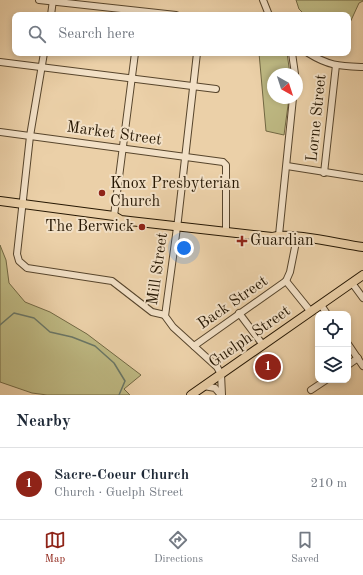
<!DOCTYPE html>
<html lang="en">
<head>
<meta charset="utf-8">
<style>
  :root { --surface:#fff; --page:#f2f2f3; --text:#1f2937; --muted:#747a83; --line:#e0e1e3; --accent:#8f2418 }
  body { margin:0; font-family:"Old Standard TT",serif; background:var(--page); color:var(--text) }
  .controls { position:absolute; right:12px; bottom:12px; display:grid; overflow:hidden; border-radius:8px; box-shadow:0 2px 6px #0003 }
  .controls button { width:36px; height:36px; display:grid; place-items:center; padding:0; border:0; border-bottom:1px solid var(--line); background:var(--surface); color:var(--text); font:20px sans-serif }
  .compass { position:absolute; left:267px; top:68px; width:36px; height:36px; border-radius:50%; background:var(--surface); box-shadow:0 2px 6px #0003; rotate:141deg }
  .you { position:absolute; left:184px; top:248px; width:14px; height:14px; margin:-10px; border:3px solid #fff; border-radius:50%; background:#1a73e8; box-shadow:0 0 0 6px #1a73e833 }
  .badge { display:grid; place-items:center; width:26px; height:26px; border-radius:50%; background:var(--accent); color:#fff; font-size:13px; font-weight:700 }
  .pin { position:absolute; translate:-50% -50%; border:2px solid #fff; box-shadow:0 1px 4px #0006 }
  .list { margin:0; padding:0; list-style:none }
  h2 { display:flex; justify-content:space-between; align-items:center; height:52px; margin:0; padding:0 16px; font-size:17px }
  h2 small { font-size:13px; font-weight:400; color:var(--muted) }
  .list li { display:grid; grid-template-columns:26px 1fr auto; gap:12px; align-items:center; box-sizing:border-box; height:72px; padding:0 16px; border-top:1px solid var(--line) }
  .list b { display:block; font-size:15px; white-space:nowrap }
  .list p { margin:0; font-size:13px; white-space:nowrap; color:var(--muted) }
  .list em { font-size:13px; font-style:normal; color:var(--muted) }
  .icon { flex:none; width:22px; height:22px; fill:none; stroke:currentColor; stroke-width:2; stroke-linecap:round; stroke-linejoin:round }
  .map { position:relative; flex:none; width:363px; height:395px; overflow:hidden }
  .search { position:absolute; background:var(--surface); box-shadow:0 2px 6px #0003; left:12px; right:12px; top:12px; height:44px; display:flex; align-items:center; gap:10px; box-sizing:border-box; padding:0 14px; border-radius:8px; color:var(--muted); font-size:15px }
  .sheet { height:124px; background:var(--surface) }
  nav { display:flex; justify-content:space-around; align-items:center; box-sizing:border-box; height:56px; border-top:1px solid var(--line); background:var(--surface); font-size:11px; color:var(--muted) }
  nav a { display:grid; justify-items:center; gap:2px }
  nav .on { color:var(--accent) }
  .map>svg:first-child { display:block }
  .green { fill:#beb983; stroke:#726843 }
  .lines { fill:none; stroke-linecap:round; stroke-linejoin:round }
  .stream { stroke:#6a7767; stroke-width:1.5 }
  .minor-casing { stroke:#57452c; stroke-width:8 }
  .major-casing { stroke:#261703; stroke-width:10 }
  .minor { stroke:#f2e0c6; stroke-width:6 }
  .major { stroke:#ebd0a8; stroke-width:8 }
  .poi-dot { fill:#8f2418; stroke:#f2e0c6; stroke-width:1.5 }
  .labels { text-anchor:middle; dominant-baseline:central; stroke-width:4; stroke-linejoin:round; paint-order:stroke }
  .street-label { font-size:16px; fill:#261703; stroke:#f2e0c6 }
  .poi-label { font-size:16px; fill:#261703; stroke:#f2e0c6; text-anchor:start }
</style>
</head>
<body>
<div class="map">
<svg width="363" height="395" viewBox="0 0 363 395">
  <rect width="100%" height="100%" fill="#ebd0a8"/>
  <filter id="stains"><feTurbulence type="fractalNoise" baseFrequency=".005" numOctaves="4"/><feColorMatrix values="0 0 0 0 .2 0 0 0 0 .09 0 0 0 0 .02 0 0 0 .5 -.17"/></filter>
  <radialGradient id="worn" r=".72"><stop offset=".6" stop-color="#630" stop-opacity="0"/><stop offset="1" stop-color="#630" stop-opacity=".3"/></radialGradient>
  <!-- green -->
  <g class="green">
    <path d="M296,0h67v1l-4,2 -11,24v-12h-43l-6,-6z"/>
    <path d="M259,53h28l3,21h-17v24h16l-5,37 -18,-4z"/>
    <path d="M0,245l6,15 3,23 16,19 25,10 37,22 54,41 -17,14 6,6h-83l-15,-2 -32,-11z"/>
  </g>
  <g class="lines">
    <!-- stream -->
    <path class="stream" d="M0,325l14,-12 20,5 16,14 22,5 23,9 19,17 11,18 -6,14"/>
    <!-- minor casing -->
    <g class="minor-casing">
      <g id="minor">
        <path d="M39,0l137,15"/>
        <path d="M263,0l6,15"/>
        <path d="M51,15l2,-15"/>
        <path d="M44,53l-14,83 -13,118 2,7 8,7 85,13 40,31 13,3"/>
        <path d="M197,53l-19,167 -13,96 8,11 44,40 4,7 1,21"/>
        <path d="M292,53l3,21"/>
        <path d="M308,53c21,13 31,13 55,14"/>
        <path d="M0,62l216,27"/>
        <path d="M0,132l223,30 3,3v67"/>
        <path d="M287,166l76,12"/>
        <path d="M324,173l12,-108"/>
        <path d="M114,216l21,-163"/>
        <path d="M279,235l14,-137"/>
        <path d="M286,281l4,-9 7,-35"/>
        <path d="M286,281l25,31"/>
        <path d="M352,283l11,15"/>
        <path d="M321,305l6,9"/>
        <path d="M239,313l24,32"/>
        <path d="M348,344l15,22"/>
        <path d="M194,346l92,-65"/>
        <path d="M348,365l10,-7"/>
        <path d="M204,386l11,2 6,7"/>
        <path d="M311,390l15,-10"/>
      </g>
    </g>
    <!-- major casing -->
    <g class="major-casing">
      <g id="major">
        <path d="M0,201l114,15 7,4 151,17c21,-5 68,7 91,10"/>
        <path d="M191,395l172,-120"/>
      </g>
    </g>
    <!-- minor -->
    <use href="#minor" class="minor"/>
    <!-- major -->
    <use href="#major" class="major"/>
  </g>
  <!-- markers -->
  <g class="poi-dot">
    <circle cx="102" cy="193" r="4"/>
    <circle cx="142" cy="227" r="4"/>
    <path d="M240 235h4v4h4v4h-4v4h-4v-4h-4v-4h4z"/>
  </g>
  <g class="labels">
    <!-- street labels -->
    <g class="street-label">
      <text transform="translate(317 118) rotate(-84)">Lorne Street</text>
      <text transform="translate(114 134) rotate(8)">Market Street</text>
      <text transform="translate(158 269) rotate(-82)">Mill Street</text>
      <text transform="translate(233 303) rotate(-35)">Back Street</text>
      <text transform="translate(250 337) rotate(-35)">Guelph Street</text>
    </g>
    <!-- poi labels -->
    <g class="poi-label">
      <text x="110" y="184">Knox Presbyterian<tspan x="110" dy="18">Church</tspan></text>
      <text x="134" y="227" text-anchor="end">The Berwick</text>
      <text x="250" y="241">Guardian</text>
    </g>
  </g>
  <rect width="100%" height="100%" filter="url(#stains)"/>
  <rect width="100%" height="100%" fill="url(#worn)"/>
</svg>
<div class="controls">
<button><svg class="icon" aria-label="locate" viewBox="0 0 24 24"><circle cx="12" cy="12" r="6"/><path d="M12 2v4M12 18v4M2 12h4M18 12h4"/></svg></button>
<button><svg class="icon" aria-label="layers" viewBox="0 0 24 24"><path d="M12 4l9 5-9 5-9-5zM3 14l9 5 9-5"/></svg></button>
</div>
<svg class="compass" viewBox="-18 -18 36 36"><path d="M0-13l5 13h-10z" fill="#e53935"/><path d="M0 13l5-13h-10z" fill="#747a83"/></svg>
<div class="you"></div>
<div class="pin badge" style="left:268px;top:367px">1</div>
<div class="search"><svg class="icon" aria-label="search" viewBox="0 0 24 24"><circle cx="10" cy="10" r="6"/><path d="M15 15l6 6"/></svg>Search here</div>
</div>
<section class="sheet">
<h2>Nearby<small></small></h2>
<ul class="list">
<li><span class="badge">1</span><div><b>Sacre-Coeur Church</b><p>Church · Guelph Street</p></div><em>210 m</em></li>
</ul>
</section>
<nav>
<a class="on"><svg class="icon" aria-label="map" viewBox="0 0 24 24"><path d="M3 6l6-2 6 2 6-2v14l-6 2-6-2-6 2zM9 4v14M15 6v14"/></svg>Map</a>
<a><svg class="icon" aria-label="directions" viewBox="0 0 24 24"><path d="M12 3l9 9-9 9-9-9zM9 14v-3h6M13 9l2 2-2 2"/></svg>Directions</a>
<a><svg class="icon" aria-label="saved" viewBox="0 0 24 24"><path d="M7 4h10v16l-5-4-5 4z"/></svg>Saved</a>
</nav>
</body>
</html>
